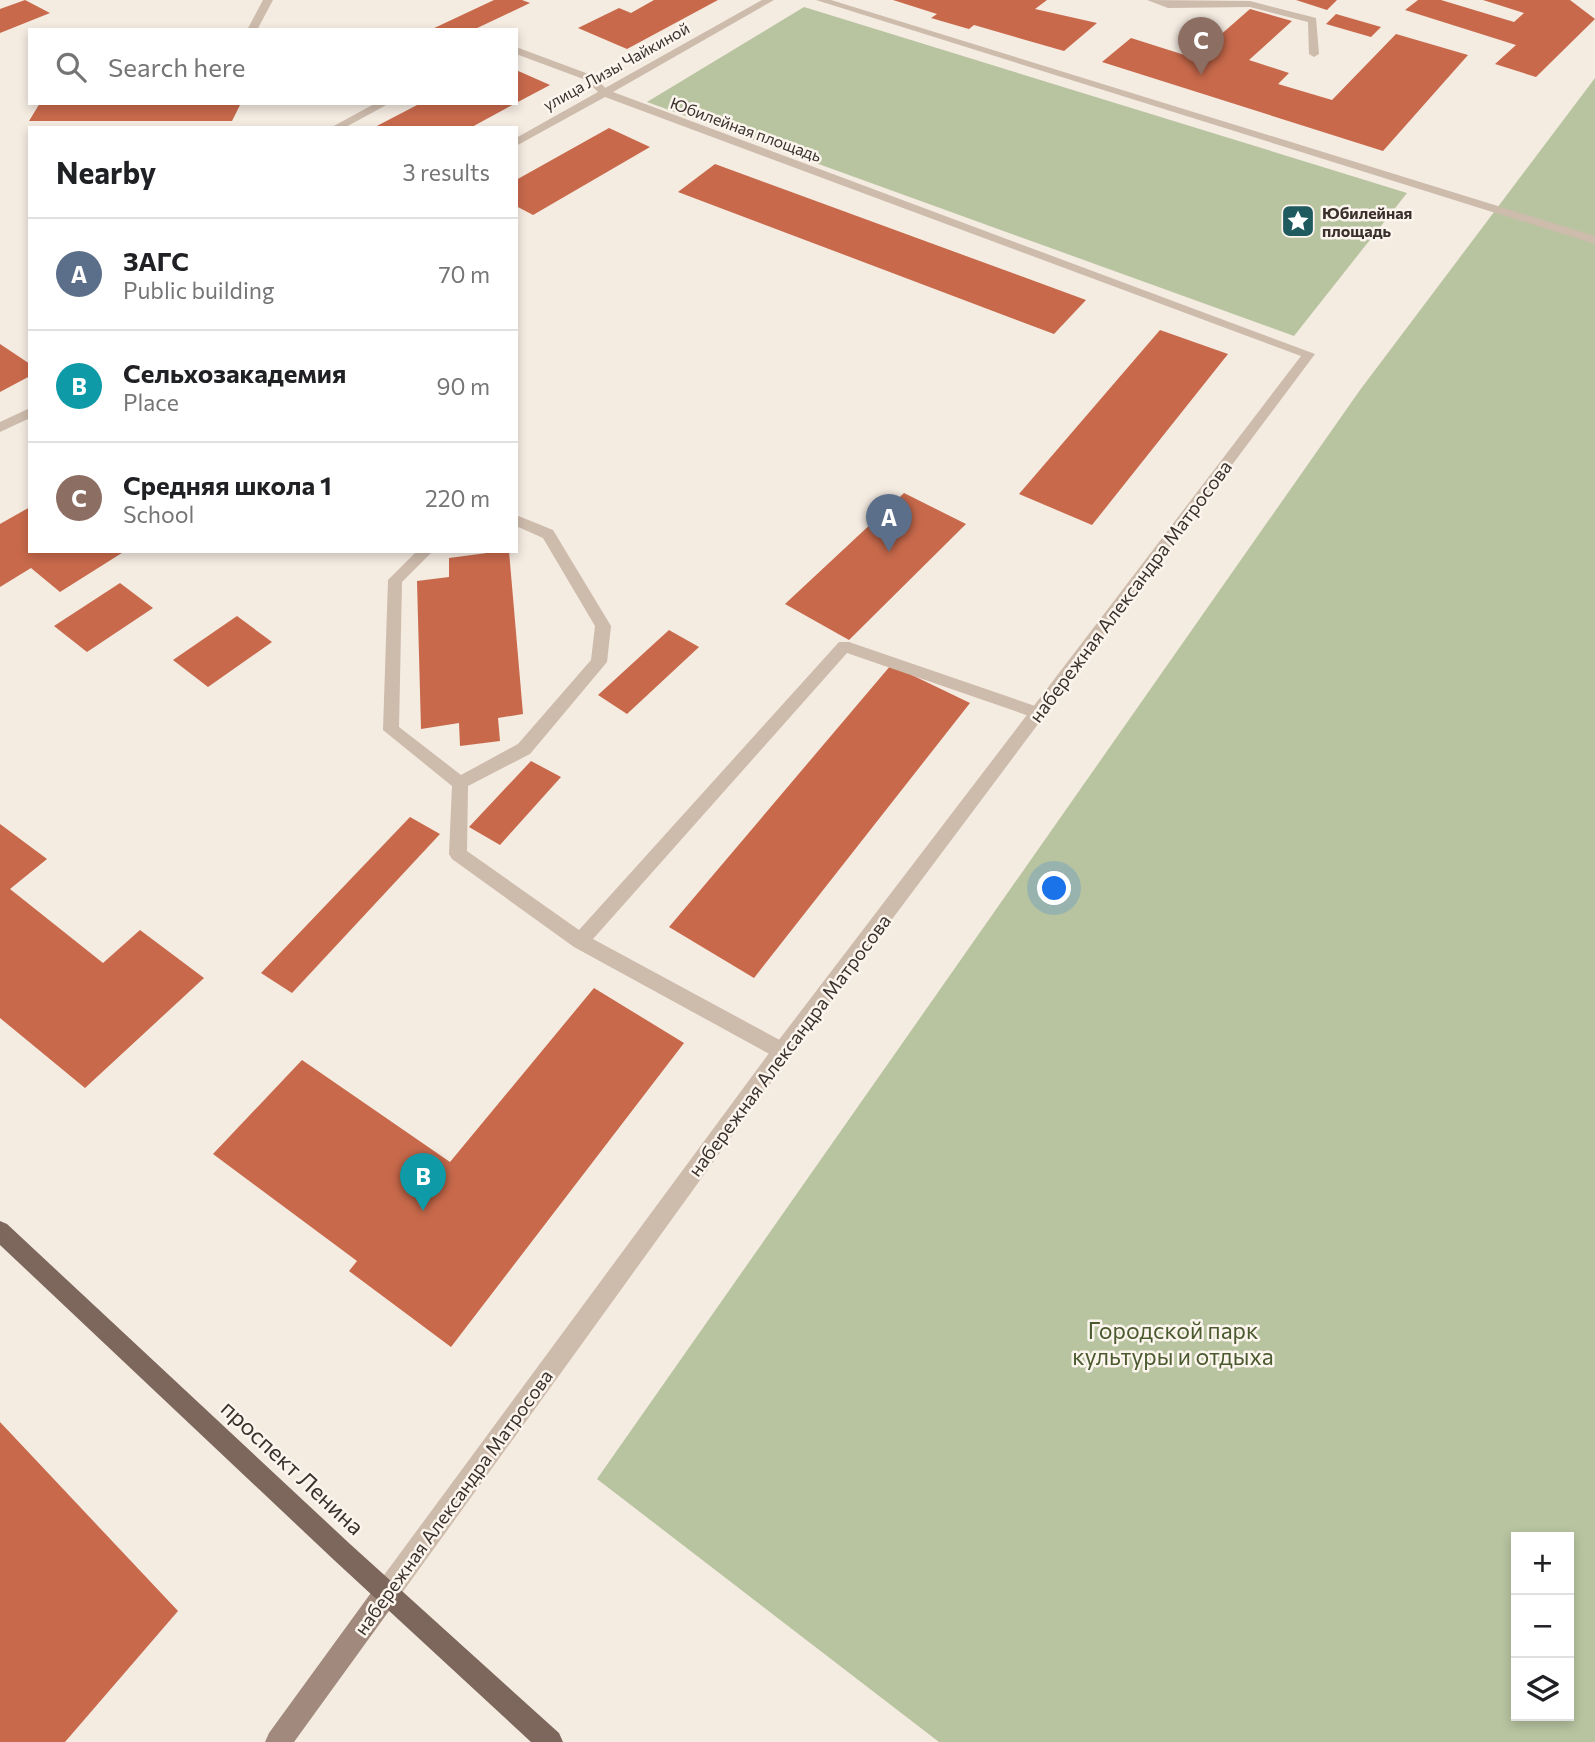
<!DOCTYPE html>
<html lang="en">
<head>
<meta charset="utf-8">
<style>
  :root { --surface:#fff; --page:#f2f2f2; --text:#202124; --muted:#757577; --line:#e0e0e0; --accent:#ea580c }
  body { margin:0; font-family:Commissioner,sans-serif; background:var(--page); color:var(--text) }
  .controls { position:absolute; right:21px; bottom:21px; display:grid; overflow:hidden; border-radius:0px; box-shadow:0 4px 10px #0003 }
  .controls button { width:63px; height:63px; display:grid; place-items:center; padding:0; border:0; border-bottom:2px solid var(--line); background:var(--surface); color:var(--text); font:35px sans-serif }
  .you { position:absolute; left:1055px; top:889px; width:24px; height:24px; margin:-18px; border:5px solid #fff; border-radius:50%; background:#1a73e8; box-shadow:0 0 0 10px #1a73e833 }
  .badge { display:grid; place-items:center; width:46px; height:46px; border-radius:50%; background:var(--accent); color:#fff; font-size:23px; font-weight:700 }
  .pin { position:absolute; translate:-50% -58px; filter:drop-shadow(0 2px 4px #0008) }
  .pin::after { content:''; position:absolute; top:37px; width:24px; height:21px; background:inherit; clip-path:polygon(0 0,100% 0,50% 100%) }
  .list { margin:0; padding:0; list-style:none }
  h2 { display:flex; justify-content:space-between; align-items:center; height:91px; margin:0; padding:0 28px; font-size:30px }
  h2 small { font-size:23px; font-weight:400; color:var(--muted) }
  .list li { display:grid; grid-template-columns:46px 1fr auto; gap:21px; align-items:center; box-sizing:border-box; height:112px; padding:0 28px; border-top:2px solid var(--line) }
  .list b { display:block; font-size:26px; white-space:nowrap }
  .list p { margin:0; font-size:23px; white-space:nowrap; color:var(--muted) }
  .list em { font-size:23px; font-style:normal; color:var(--muted) }
  .icon { flex:none; width:38px; height:38px; fill:none; stroke:currentColor; stroke-width:2; stroke-linecap:round; stroke-linejoin:round }
  .map { position:relative; flex:none; width:1595px; height:1742px; overflow:hidden }
  .search { position:absolute; background:var(--surface); box-shadow:0 4px 10px #0003; left:28px; top:28px; width:490px; height:77px; display:flex; align-items:center; gap:18px; box-sizing:border-box; padding:0 24px; border-radius:0px; color:var(--muted); font-size:26px }
  .panel { position:absolute; background:var(--surface); box-shadow:0 4px 10px #0003; left:28px; top:126px; width:490px; height:427px; border-radius:0px }
  .map>svg:first-child { display:block }
  .green { fill:#b8c4a0; fill-rule:evenodd }
  .building { fill:#c8694b }
  .lines { fill:none; stroke-linecap:round; stroke-linejoin:round }
  .lane { fill:#cdbbac; fill-rule:evenodd }
  .street { fill:#cdbbac; fill-rule:evenodd }
  .secondary { fill:#a18a7d; fill-rule:evenodd }
  .primary { fill:#7d675c; fill-rule:evenodd }
  .labels { text-anchor:middle; dominant-baseline:central; stroke-width:5; stroke-linejoin:round; paint-order:stroke }
  .far-street-label { font-size:16px; fill:#3b302b; stroke:#fbf5ee }
  .far-poi-label { font-size:16px; font-weight:bold; fill:#3b302b; stroke:#fbf5ee; text-anchor:start }
  .street-label { font-size:19px; fill:#3b302b; stroke:#fbf5ee }
  .near-park-label { font-size:23px; fill:#4a5a2e; stroke:#fbf5ee }
  .near-street-label { font-size:23px; fill:#3b302b; stroke:#fbf5ee }
</style>
</head>
<body>
<div class="map">
<svg width="1595" height="1742" viewBox="0 0 1595 1742">
  <rect width="100%" height="100%" fill="#f4ebe1"/>
  <!-- green -->
  <g class="green">
    <path d="M804,7l603,186 -113,143 -647,-234z"/>
    <path d="M1595,78v1664h-656l-342,-263 763,-1089zM1516,1537h53v179h-53z"/>
  </g>
  <!-- building -->
  <g class="building">
    <path d="M25,0l25,13 -50,20v-24z"/>
    <path d="M494,0h28l8,3 -57,27h-43z"/>
    <path d="M654,0h64l-91,49 -49,-21 41,-20 12,5z"/>
    <path d="M893,0h154l-12,9 62,14 -33,28 -90,-26 -5,4 -38,-11 6,-4z"/>
    <path d="M1296,0h41l-10,10z"/>
    <path d="M1418,0h23l73,22 10,-9 -41,-13h87l25,19 -59,58 -41,-13 21,-19 -111,-35z"/>
    <path d="M1250,9l42,12 -43,39 40,13 -11,11 54,16 64,-66 72,21 -85,96 -281,-89 29,-24 63,20z"/>
    <path d="M1336,14l45,13 -10,10 -45,-13z"/>
    <path d="M516,70l34,15 -34,18z"/>
    <path d="M40,103h201l-9,18h-203z"/>
    <path d="M421,103h95l-46,25h-97z"/>
    <path d="M609,128l41,19 -117,68 -17,-9v-26z"/>
    <path d="M715,164l371,136 -32,34 -376,-142z"/>
    <path d="M1160,330l68,24 -136,171 -73,-31z"/>
    <path d="M0,344l30,20v12l-30,16z"/>
    <path d="M904,493l62,31 -117,116 -64,-36z"/>
    <path d="M30,507v44h95l-65,41 -29,-24 -31,19v-63z"/>
    <path d="M502,551h7l14,163 -25,4 2,23 -40,5 -1,-23 -38,6 -4,-148 32,-4v-19z"/>
    <path d="M120,583l33,25 -66,44 -33,-26z"/>
    <path d="M237,616l35,26 -64,45 -35,-27z"/>
    <path d="M669,630l30,17 -72,67 -29,-19z"/>
    <path d="M891,665l79,38 -216,275 -85,-51z"/>
    <path d="M531,761l30,16 -61,68 -31,-18z"/>
    <path d="M410,817l30,17 -148,159 -31,-20z"/>
    <path d="M0,824l47,35 -37,30 93,74 37,-33 64,48 -119,110 -85,-70z"/>
    <path d="M594,988l90,55 -233,304 -102,-76 8,-10 -144,-107 89,-94 148,102z"/>
    <path d="M0,1422l178,189 -113,131h-65z"/>
  </g>
  <g class="lines">
    <!-- lane -->
    <g class="lane">
      <path d="M263,0h10l-16,30h-10z"/>
      <path d="M1147,0l103,1 66,17 3,36 -5,3 -5,-3 -1,-32 -58,-15 -82,1z"/>
      <path d="M516,47l78,29 16,17 -9,2 -15,-15 -70,-26z"/>
      <path d="M376,103h14l-46,25h-14z"/>
      <path d="M516,515l37,15 58,96 -4,36 -77,92 -62,32 -1,65 112,79 260,-288h10l195,67 2,4 -8,6 -191,-66 -254,286 196,106 3,6 -3,6 -7,3 -7,-3 -201,-110 -122,-88 -3,-5 3,-68 -69,-56 5,-150 29,-29h16l-31,31 -3,145 62,48 57,-31 73,-84 4,-34 -52,-88 -27,-12z"/>
    </g>
    <!-- street -->
    <g class="street">
      <path d="M762,0h12l-161,92 702,262 -526,703 -395,547 -9,3 -9,-3 -3,-9 3,-9 399,-541 526,-689 -696,-259 -89,49v-8z"/>
      <path d="M816,0h15l764,236v8z"/>
      <path d="M30,408v10l-30,14v-10z"/>
    </g>
    <!-- secondary -->
    <path class="secondary" d="M385,1583l9,3 3,9 -3,9 -100,138h-29l4,-9 107,-147z"/>
    <!-- primary -->
    <path class="primary" d="M0,1221l7,3 343,320 209,189 4,9h-32l-197,-182 -334,-315z"/>
  </g>
  <!-- icons -->
  <defs>
    <g id="sight-square" transform="scale(1.75)"><rect x="-9" y="-9" width="18" height="18" rx="4" fill="#1f5a5e" stroke="#fbf5ee"/><path d="M0-6L1.8-2.2L6-1.7L2.9 1.2L3.7 5.4L0 3.3L-3.7 5.4L-2.9 1.2L-6-1.7L-1.8-2.2Z" fill="#fff"/></g>
  </defs>
  <g fill-rule="evenodd">
    <use href="#sight-square" x="1298" y="221"/>
  </g>
  <g class="labels">
    <!-- far-street labels -->
    <g class="far-street-label">
      <text transform="translate(616 66) rotate(-29)">улица Лизы Чайкиной</text>
      <text transform="translate(746 129) rotate(20)">Юбилейная площадь</text>
    </g>
    <!-- far-poi labels -->
    <g class="far-poi-label">
      <text x="1322" y="212">Юбилейная<tspan x="1322" dy="18">площадь</tspan></text>
    </g>
    <!-- street labels -->
    <g class="street-label">
      <text transform="translate(1130 591) rotate(-53)">набережная Александра Матросова</text>
      <text transform="translate(789 1045) rotate(-53)">набережная Александра Матросова</text>
      <text transform="translate(453 1502) rotate(-54)">набережная Александра Матросова</text>
    </g>
    <!-- near-park labels -->
    <g class="near-park-label">
      <text x="1173" y="1330">Городской парк<tspan x="1173" dy="26">культуры и отдыха</tspan></text>
    </g>
    <!-- near-street labels -->
    <g class="near-street-label">
      <text transform="translate(293 1467) rotate(43)">проспект Ленина</text>
    </g>
  </g>
</svg>
<div class="controls">
<button>+</button>
<button>−</button>
<button><svg class="icon" aria-label="layers" viewBox="0 0 24 24"><path d="M12 4l9 5-9 5-9-5zM3 14l9 5 9-5"/></svg></button>
</div>
<div class="you"></div>
<div class="pin badge" style="left:889px;top:552px;background:#5c6f8a">A</div>
<div class="pin badge" style="left:423px;top:1211px;background:#0f9aa8">B</div>
<div class="pin badge" style="left:1201px;top:75px;background:#8d6e63">C</div>
<div class="search"><svg class="icon" aria-label="search" viewBox="0 0 24 24"><circle cx="10" cy="10" r="6"/><path d="M15 15l6 6"/></svg>Search here</div>
<section class="panel">
<h2>Nearby<small>3 results</small></h2>
<ul class="list">
<li><span class="badge" style="background:#5c6f8a">A</span><div><b>ЗАГС</b><p>Public building</p></div><em>70 m</em></li>
<li><span class="badge" style="background:#0f9aa8">B</span><div><b>Сельхозакадемия</b><p>Place</p></div><em>90 m</em></li>
<li><span class="badge" style="background:#8d6e63">C</span><div><b>Средняя школа 1</b><p>School</p></div><em>220 m</em></li>
</ul>
</section>
</div>
</body>
</html>
